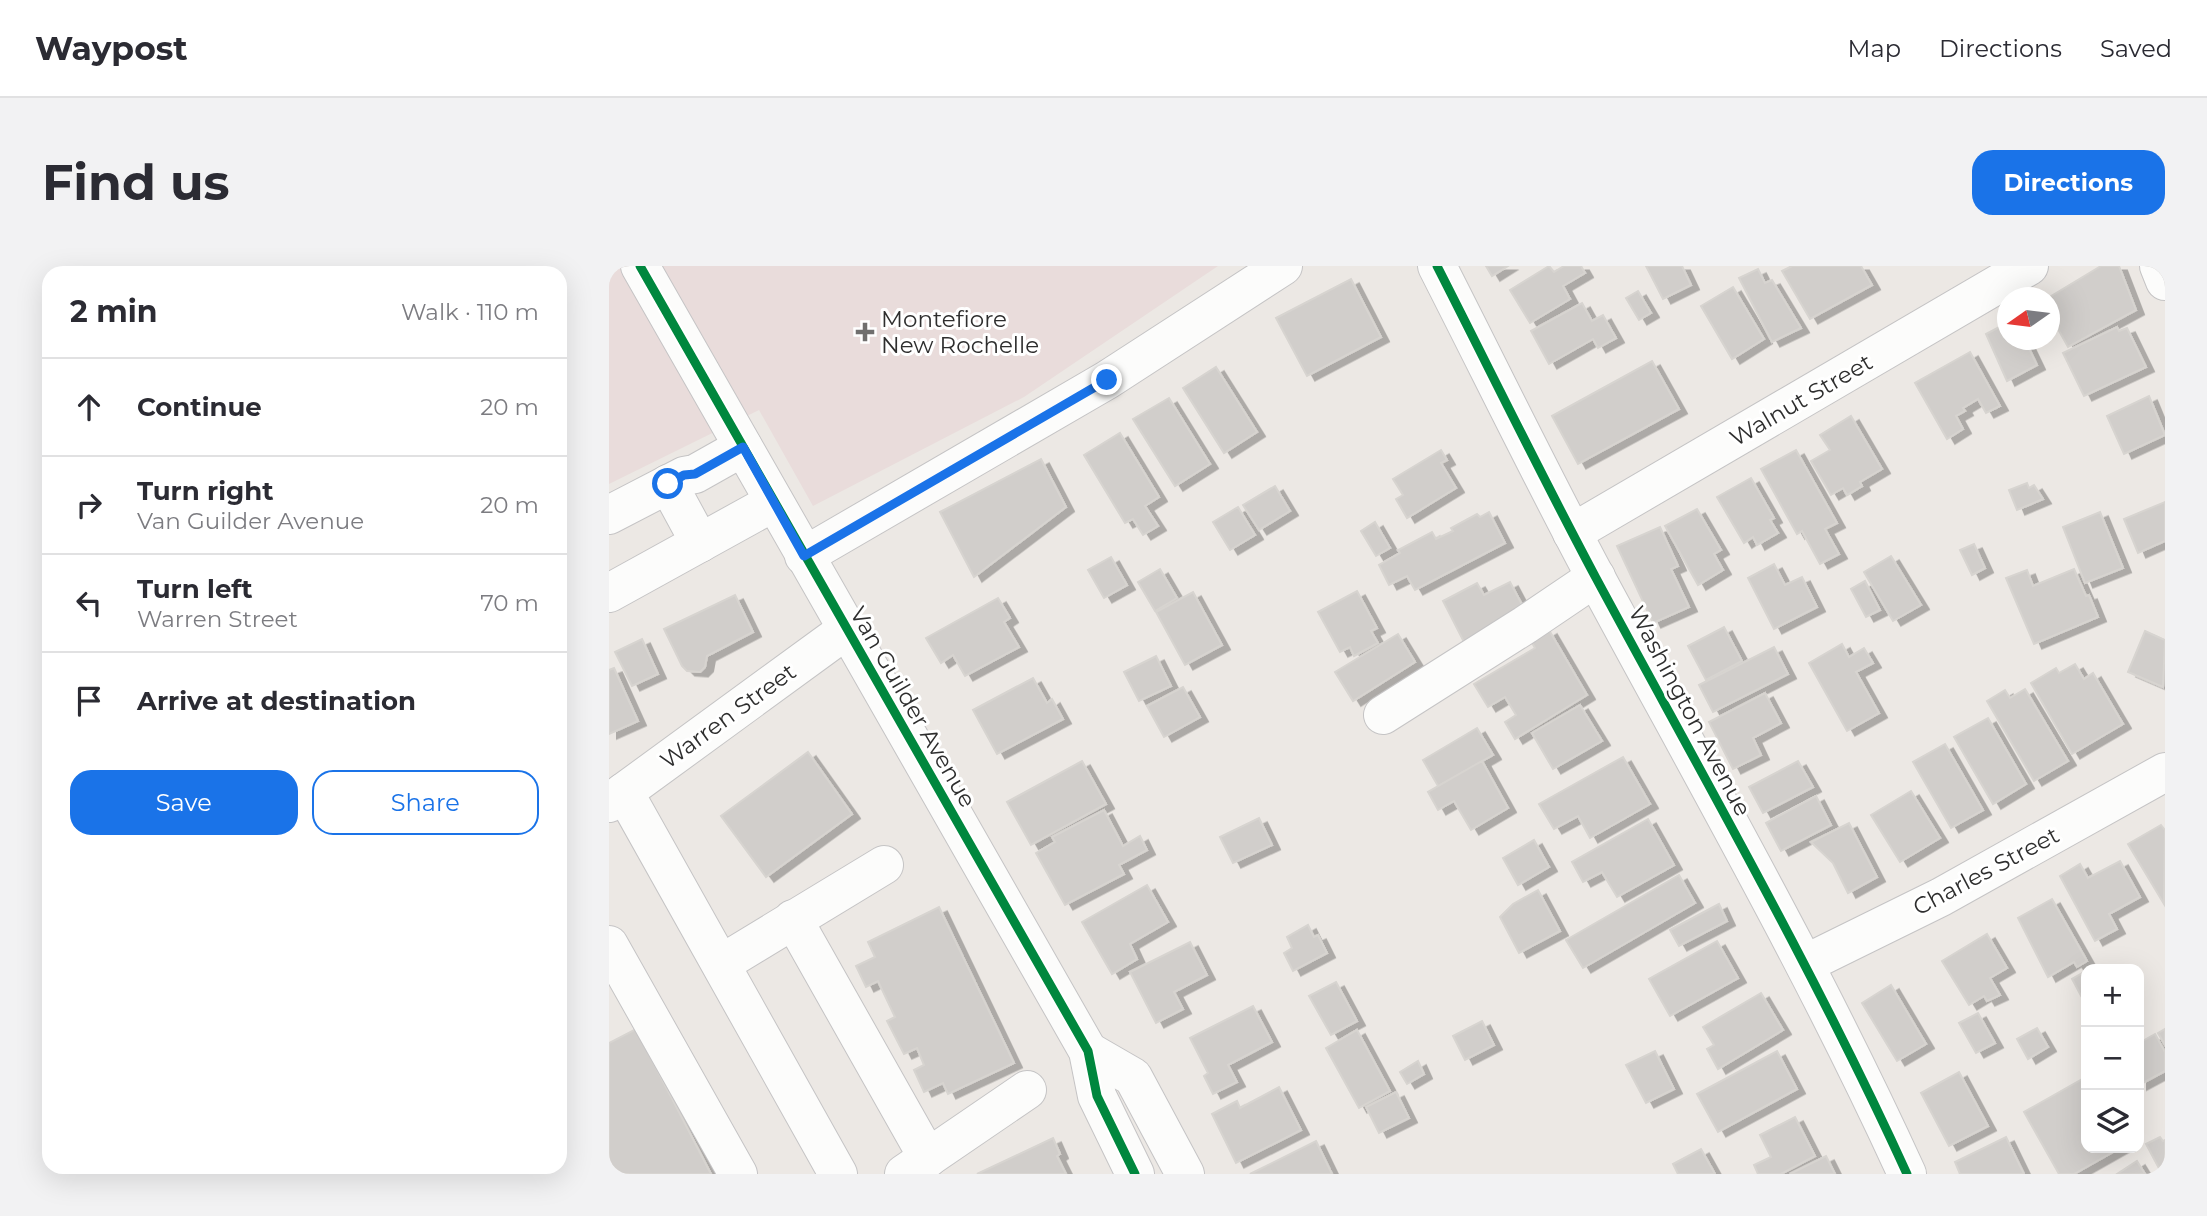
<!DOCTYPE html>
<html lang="en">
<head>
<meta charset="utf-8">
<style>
  :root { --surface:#fff; --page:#f2f2f3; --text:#2b2b33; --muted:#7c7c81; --line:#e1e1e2; --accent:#1a73e8 }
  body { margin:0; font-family:Montserrat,sans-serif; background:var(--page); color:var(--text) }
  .controls { position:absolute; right:21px; bottom:21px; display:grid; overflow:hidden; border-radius:14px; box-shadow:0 7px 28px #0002 }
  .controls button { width:63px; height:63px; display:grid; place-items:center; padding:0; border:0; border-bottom:2px solid var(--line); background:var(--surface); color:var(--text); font:35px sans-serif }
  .compass { position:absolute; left:1388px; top:21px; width:63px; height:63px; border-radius:50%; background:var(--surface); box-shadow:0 7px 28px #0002; rotate:256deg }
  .stop { position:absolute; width:21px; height:21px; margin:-16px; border:5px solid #1a73e8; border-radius:50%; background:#fff }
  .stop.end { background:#1a73e8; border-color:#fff; box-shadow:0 2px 7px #0008 }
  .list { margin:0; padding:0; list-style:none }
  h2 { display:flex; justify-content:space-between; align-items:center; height:91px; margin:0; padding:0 28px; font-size:30px }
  h2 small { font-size:23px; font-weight:400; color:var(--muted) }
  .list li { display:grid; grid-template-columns:46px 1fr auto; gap:21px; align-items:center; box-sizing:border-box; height:98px; padding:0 28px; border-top:2px solid var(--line) }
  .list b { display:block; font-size:26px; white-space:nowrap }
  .list p { margin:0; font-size:23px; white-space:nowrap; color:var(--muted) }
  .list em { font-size:23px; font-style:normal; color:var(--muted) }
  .actions { display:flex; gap:14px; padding:21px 28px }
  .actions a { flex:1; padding:16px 0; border:2px solid var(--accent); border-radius:21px; text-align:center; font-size:24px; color:var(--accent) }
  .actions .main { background:var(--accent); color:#fff }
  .icon { flex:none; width:38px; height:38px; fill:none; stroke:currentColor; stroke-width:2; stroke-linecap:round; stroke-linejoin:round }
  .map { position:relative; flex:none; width:1556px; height:908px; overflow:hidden; border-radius:21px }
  header { display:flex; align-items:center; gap:42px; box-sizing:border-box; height:98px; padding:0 35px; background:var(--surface); border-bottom:2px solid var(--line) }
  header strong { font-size:33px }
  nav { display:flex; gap:38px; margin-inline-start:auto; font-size:24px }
  .intro { display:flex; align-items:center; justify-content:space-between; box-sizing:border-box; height:168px; padding:0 42px }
  h1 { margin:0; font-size:49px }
  .button { padding:18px 32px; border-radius:21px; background:var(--accent); color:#fff; font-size:24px; font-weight:700 }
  main { display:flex; gap:42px; padding:0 42px }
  aside { flex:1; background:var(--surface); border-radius:21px; box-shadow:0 7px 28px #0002 }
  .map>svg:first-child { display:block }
  .medical { fill:#e9dcdb }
  .building { fill:#d1cecb; stroke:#d7d4d0; stroke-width:2; filter:url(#shadow) }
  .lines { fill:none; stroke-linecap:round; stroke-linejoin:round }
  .minor-casing { stroke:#c5c4c5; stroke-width:40 }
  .minor { stroke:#fcfcfb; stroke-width:38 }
  .cycleway-casing { stroke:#fff; stroke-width:13 }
  .cycleway { stroke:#00873e; stroke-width:9 }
  .route { stroke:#1a73e8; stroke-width:9 }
  .poi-dot { fill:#706f6e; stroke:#fff; stroke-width:2.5 }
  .labels { text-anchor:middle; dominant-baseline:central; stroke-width:6; stroke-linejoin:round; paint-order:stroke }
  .poi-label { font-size:23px; fill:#2e2e2e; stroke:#fff; text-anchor:start }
  .street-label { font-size:23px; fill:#2e2e2e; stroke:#fff }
</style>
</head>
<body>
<header>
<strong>Waypost</strong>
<nav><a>Map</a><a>Directions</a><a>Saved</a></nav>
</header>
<div class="intro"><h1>Find us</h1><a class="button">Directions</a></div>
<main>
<aside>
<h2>2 min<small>Walk · 110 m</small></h2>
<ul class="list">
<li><svg class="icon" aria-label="ahead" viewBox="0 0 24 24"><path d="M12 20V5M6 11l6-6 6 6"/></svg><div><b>Continue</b></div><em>20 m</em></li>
<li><svg class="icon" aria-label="right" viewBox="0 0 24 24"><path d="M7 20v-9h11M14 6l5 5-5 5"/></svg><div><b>Turn right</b><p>Van Guilder Avenue</p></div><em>20 m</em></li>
<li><svg class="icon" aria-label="left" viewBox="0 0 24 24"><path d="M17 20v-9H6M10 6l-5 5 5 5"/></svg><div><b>Turn left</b><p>Warren Street</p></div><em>70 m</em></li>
<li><svg class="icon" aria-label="arrive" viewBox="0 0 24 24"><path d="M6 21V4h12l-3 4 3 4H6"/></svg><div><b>Arrive at destination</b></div></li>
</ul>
<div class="actions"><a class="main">Save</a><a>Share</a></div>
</aside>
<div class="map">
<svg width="1556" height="908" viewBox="0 0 1556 908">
  <defs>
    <filter id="shadow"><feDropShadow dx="8" dy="4.5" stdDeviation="0" flood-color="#0004"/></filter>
  </defs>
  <rect width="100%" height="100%" fill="#ece8e4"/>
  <!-- medical -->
  <path class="medical" d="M0,0h609l-194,131 -211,109 -54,-96 -150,74z"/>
  <!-- building -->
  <g class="building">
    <path d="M877,0h22l-16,10z"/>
    <path d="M940,0l5,6 10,-6h17l4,7 -22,13 7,13 -40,24 -20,-33z"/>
    <path d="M1037,0h36l9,19 -28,14z"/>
    <path d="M1183,0h69l11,19 -62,34 -28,-48z"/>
    <path d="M1492,0h18l17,44 -68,37 -19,-34v-15h-1z"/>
    <path d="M1149,3l7,14 7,-3 29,48 -29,14 -33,-64z"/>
    <path d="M742,13l30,58 -74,39 -31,-58z"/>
    <path d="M1124,21l31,52 -32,20 -31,-53z"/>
    <path d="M1029,25l13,22 -12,7 -13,-22z"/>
    <path d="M973,37l10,18 11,-6 13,23 -18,10 -5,-9 -44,25 -18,-33z"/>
    <path d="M1398,57v17h18l12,25 -30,16 -21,-47z"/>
    <path d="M1508,61l2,4 8,-3 19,39 -62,29 -21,-43z"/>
    <path d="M1361,86l30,54 -14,7 -8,-14 -15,9 2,3 -9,5 7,13 -16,10 -32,-56z"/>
    <path d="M1043,95l27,48 -101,55 -26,-48z"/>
    <path d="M607,101l41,65 -33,21 -41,-65z"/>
    <path d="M1540,130l16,39 -41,19 -17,-38z"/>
    <path d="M560,132l41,66 -35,22 -42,-67z"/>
    <path d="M1242,150l31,53 -22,13 2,4 -15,9 -4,-7 -12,7 -20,-34 19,-11 -10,-15z"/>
    <path d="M511,167l39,64 -14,9 13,20 -15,9 -10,-16 -8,4 -41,-68z"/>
    <path d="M832,184l6,10 -6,3 15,25 -49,30 -11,-19 7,-4 -10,-16z"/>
    <path d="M1187,184l41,73 -12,6 14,25 -19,10 -18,-33 -5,3 -36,-65z"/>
    <path d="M432,193l25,48 -92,70 -34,-65z"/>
    <path d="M1142,212l23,40 -4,2 8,13 -21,12 -4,-8 -9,6 -27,-46z"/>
    <path d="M1418,217l2,5 5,-3 9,14 -26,11 -8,-20z"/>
    <path d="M666,220l15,25 -31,19 -16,-25z"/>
    <path d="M1556,236v39l-27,12 -14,-34z"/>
    <path d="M629,241l17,28 -25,15 -17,-28z"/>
    <path d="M1088,243l24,41 -7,4 9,16 -25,15 -33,-59z"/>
    <path d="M880,246l16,31 -90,47 -8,-14 -18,9 -10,-20 21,-12 -2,-3 34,-18 4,7 17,-8 -2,-3 26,-14 3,3z"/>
    <path d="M1491,246l23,56 -38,15 -22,-56z"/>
    <path d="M766,256l15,26 -14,8 -15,-25z"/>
    <path d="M1051,261l18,39 -7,3 18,38 -36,16 -36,-77z"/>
    <path d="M1365,278l11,24 -13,7 -12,-25z"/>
    <path d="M1282,290l30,49 -28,16 -29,-49z"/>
    <path d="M502,291l16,28 -23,13 -16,-28z"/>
    <path d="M1165,298l11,21 17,-8 15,30 -43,22 -26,-51z"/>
    <path d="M551,303l17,29 -22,13 -17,-29z"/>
    <path d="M1465,303l12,27 3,-1 9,22 -64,27 -28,-66 21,-8 6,16z"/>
    <path d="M1256,315l15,29 -14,7 -15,-28z"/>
    <path d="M901,316l18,34 -61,32 -24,-47 34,-18 7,12z"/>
    <path d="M748,325l20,37 -6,3 7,12 -24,13 -4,-9 -10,5 -22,-40z"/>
    <path d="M584,326l29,53 -37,20 -29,-53z"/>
    <path d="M126,329l18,37 -46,24 -2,11 -5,5 -13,-1 -5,-5 -18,-37z"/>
    <path d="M389,332l12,20 -6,4 15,25 -54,29 -12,-21 -12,8 -15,-25z"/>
    <path d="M1115,361l18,34 -36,19 -18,-34z"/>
    <path d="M940,364l38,65 -72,44 -10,-17 11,-7 -11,-18 -17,10 -14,-23 61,-36 -4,-7z"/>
    <path d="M1536,365l20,9 -2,47 -35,-15z"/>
    <path d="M789,368l17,28 -62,39 -18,-29z"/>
    <path d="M33,373l16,35 -26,12 -17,-34z"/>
    <path d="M1233,378l7,13 15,-9 9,15 -17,9 23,41 -32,18 -38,-68z"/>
    <path d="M1165,381l14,27 -75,38 -14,-27z"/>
    <path d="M547,390l15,30 -32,15 -15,-29z"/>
    <path d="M1466,398l9,15 9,-6 30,51 -51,30 -41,-71 25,-15 3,5z"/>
    <path d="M5,402l24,53 -29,13v-64z"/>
    <path d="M424,412l14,25 5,-4 11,20 -66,35 -24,-44z"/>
    <path d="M574,421l17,30 -36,20 -17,-31z"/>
    <path d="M1416,423l43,72 -34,20 -47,-80 18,-11 5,8z"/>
    <path d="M1156,427l16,30 -28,15 8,17 -28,14 -24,-47z"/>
    <path d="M971,439l22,36 -49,28 -21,-36z"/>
    <path d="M1379,452l38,66 -33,20 -39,-67z"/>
    <path d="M868,462l16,27 -55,31 -15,-26z"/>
    <path d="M1336,478l38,66 -32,18 -38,-66z"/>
    <path d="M199,486l44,62 -86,63 -45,-61z"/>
    <path d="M1014,491l27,47 -60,34 -12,-22 -24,13 -15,-25z"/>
    <path d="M473,495l24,43 -75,41 -24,-43z"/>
    <path d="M873,495l26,47 -37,22 -17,-29 -16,9 -10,-18z"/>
    <path d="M1189,495l15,26 -50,26 -14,-26z"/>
    <path d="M1302,525l29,47 -40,24 -29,-47z"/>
    <path d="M1207,530l15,29 -50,26 -15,-28z"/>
    <path d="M495,544l19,36 17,-10 7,14 -28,15 5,9 -59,31 -29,-52 19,-11 -3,-5z"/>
    <path d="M650,552l13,27 -39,18 -13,-26z"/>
    <path d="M1039,553l26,46 -57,32 -15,-25 -19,10 -11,-20z"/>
    <path d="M1240,557l28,54 -29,16 -15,-30 -22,-21z"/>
    <path d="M1552,559l4,5 -1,74 -36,-60z"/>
    <path d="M925,574l15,27 -31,18 -15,-27z"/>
    <path d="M1511,595l20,36 -31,17 8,15 -22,12 -35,-65 20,-12 8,14z"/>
    <path d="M1070,609l16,28 -112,65 -17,-28z"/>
    <path d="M538,619l21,37 -38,22 7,15 -25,15 -30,-52z"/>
    <path d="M929,624l22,41 -41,22 -19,-36 13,-13z"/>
    <path d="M1443,633l35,62 -10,6 -3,-5 -26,15 -30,-59z"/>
    <path d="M1110,638l8,17 -48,25 -9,-16z"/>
    <path d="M330,641l75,156 -66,31 -5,-11 -19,9 -10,-22 10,-5 -7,-17 -13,6 -17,-33 8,-4 -17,-36 -12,6 -10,-21 19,-9 -7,-15z"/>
    <path d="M699,659l6,12 4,-2 9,18 -34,18 -9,-18 8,-5 -5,-11z"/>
    <path d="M1378,668l20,34 -17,10 10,17 -13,6 -3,-5 -15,9 -27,-44z"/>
    <path d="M1108,675l21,37 -68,38 -21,-37z"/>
    <path d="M581,676l17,33 -33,17 9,17 -27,14 -26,-51z"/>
    <path d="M1477,705v34l-14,-26z"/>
    <path d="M727,716l21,39 -26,14 -22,-39z"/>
    <path d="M1282,719l35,59 -29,17 -35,-58z"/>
    <path d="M1152,727l22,37 -65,39 -11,-20 7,-4 -11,-18z"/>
    <path d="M644,740l19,36 -44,23 9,17 -24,12 -9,-18 4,-3 -18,-35z"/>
    <path d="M1369,747l17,30 -19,10 -17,-30z"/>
    <path d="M873,755l12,24 -29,15 -12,-24z"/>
    <path d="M1428,762l11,19 -20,12 -11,-20z"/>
    <path d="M27,763l75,145h-102v-131z"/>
    <path d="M1556,763v16l-7,-12z"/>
    <path d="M748,764l33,61 -31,17 -33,-60z"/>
    <path d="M1546,768l10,18v19l-26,14v-42z"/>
    <path d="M1046,785l19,38 -28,14 -20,-38z"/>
    <path d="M1168,785l20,38 -79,43 -21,-38z"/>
    <path d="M809,795l6,13 -17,10 -7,-12z"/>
    <path d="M1350,806l29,54 -39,20 -28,-53z"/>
    <path d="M1477,811v71h34l-46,26h-15l-35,-62z"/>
    <path d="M670,821l22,43 -65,33 -24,-49 25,-13 3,7z"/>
    <path d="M787,826l13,26 -30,15 -13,-26z"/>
    <path d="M1186,851l20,39 -34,18h-23l-4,-9 17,-8 -11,-22z"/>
    <path d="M1397,871l18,37h-64l-5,-12z"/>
    <path d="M1551,871l3,4 2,-1v34h-3l-16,-30z"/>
    <path d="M444,872l7,16 -3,2 9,18h-89z"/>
    <path d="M707,875l16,33h-82z"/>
    <path d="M1092,883l14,25h-37l-5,-10z"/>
    <path d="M1217,890l9,18h-45z"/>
    <path d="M1528,895l8,13h-28z"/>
  </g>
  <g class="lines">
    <!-- minor casing -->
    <g class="minor-casing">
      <g id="minor">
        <path d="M31,0l448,785 9,45 38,78"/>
        <path d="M828,0c53,104 104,209 159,312 106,197 218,392 311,596"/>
        <path d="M1550,0l6,15"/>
        <path d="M59,218l32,59"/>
        <path d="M0,249l75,-39 11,-2 48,-27"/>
        <path d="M963,267l457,-267"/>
        <path d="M195,290l303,-176 176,-114"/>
        <path d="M0,327l165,-91"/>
        <path d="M774,449l142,-90 71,-48"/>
        <path d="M15,526l214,382"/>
        <path d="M0,537l237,-173"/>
        <path d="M184,653l135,239"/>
        <path d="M0,679l129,229"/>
        <path d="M112,698l163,-99"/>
        <path d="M1196,698l136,-67 224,-125"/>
        <path d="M479,785l45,26 52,97"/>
        <path d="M295,908l123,-84"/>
      </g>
    </g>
    <!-- minor -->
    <use href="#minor" class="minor"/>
    <!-- cycleway casing -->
    <g class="cycleway-casing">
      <g id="cycleway">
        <path d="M31,0l448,785 9,45 38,78"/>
        <path d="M828,0c53,104 104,209 159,312 106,197 218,392 311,596"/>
      </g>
    </g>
    <!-- cycleway -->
    <use href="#cycleway" class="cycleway"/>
  </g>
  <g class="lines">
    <!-- route -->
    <path class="route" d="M59,218l16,-9 11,-1 48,-27 61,109 303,-176"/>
  </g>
  <!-- markers -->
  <path class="poi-dot" d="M252.5 55.5h7v7h7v7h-7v7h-7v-7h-7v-7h7z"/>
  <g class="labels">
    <!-- poi labels -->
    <g class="poi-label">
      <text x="272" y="53">Montefiore<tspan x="272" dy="26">New Rochelle</tspan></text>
    </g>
    <!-- street labels -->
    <g class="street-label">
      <text transform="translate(1192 134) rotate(-30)">Walnut Street</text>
      <text transform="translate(304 441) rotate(60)">Van Guilder Avenue</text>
      <text transform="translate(1081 445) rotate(62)">Washington Avenue</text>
      <text transform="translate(119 450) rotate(-36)">Warren Street</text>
      <text transform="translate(1377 605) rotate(-28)">Charles Street</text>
    </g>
  </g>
</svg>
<div class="controls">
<button>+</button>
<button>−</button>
<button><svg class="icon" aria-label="layers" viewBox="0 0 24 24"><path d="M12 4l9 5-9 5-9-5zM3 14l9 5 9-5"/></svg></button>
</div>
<svg class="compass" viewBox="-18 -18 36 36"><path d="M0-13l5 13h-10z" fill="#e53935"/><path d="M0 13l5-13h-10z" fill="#7c7c81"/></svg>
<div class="stop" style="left:59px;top:218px"></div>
<div class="stop end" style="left:498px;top:114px"></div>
</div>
</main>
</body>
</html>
